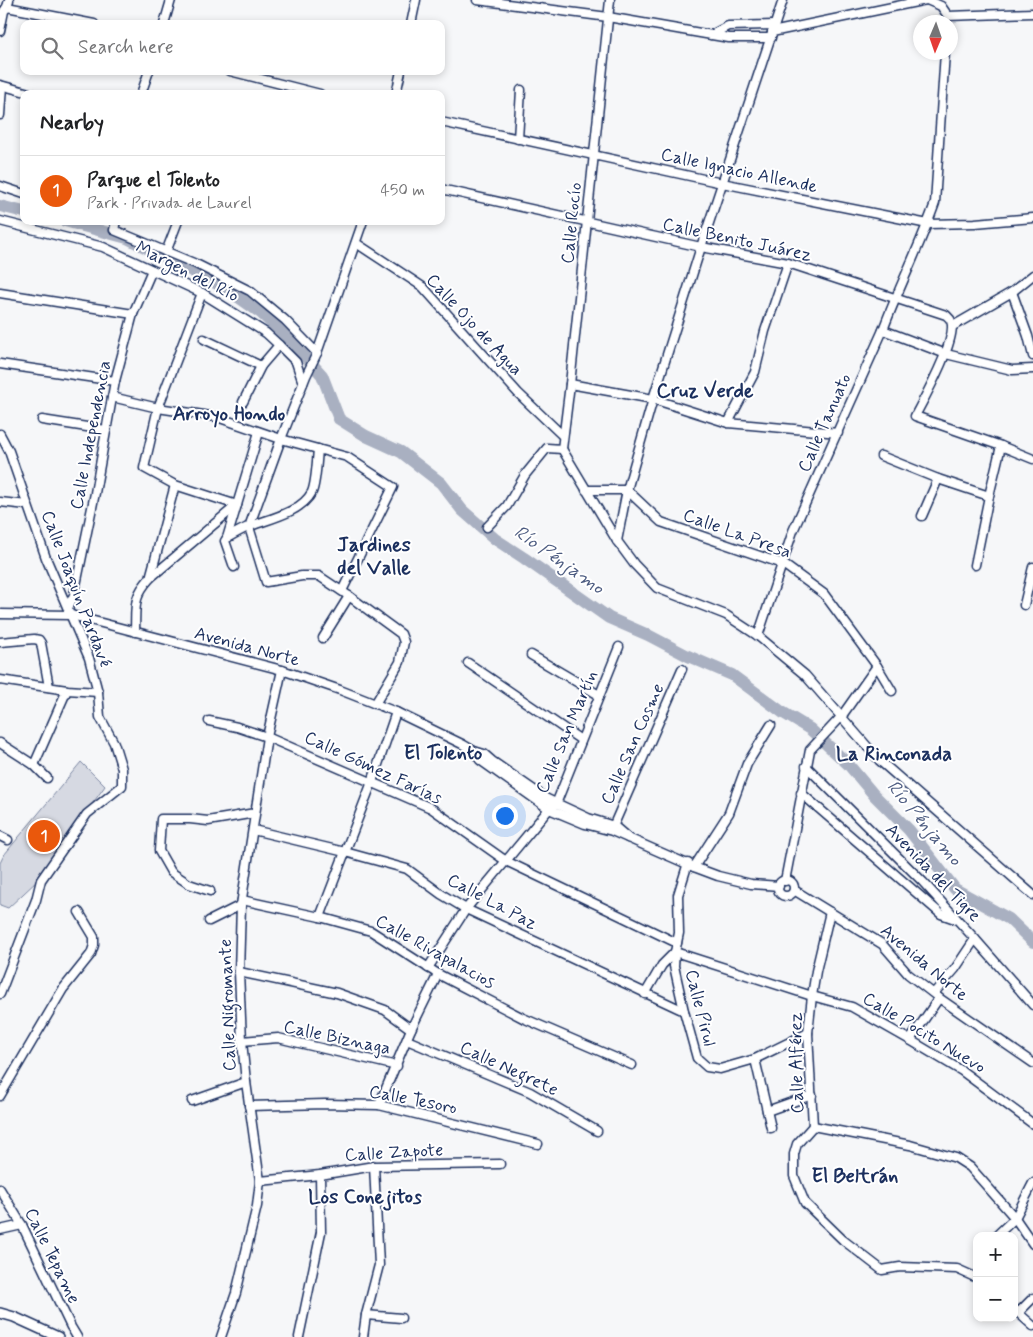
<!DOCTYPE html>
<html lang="en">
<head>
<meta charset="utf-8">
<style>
  :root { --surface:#fff; --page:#f6f6f6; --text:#202124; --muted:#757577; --line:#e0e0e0; --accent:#ea580c }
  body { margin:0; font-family:Mynerve,sans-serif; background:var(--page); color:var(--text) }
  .controls { position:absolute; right:15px; bottom:15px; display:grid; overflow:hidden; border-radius:10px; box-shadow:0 2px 8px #0003 }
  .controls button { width:45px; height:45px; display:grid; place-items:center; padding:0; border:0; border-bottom:1px solid var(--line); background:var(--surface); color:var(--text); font:25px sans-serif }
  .compass { position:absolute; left:913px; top:15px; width:45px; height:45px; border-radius:50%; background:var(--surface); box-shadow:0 2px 8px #0003; rotate:182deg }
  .you { position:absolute; left:504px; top:815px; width:18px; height:18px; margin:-12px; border:4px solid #fff; border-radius:50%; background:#1a73e8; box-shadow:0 0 0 8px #1a73e833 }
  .badge { display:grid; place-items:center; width:32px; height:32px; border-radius:50%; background:var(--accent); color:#fff; font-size:16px; font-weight:700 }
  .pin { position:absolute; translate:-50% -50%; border:2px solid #fff; box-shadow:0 1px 5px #0006 }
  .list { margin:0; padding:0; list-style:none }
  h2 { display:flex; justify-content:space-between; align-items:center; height:65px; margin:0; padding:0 20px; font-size:21px }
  h2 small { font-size:16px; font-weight:400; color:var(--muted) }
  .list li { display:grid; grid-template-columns:32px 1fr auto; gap:15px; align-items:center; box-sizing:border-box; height:70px; padding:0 20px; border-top:1px solid var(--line) }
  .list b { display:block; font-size:19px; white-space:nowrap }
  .list p { margin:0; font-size:16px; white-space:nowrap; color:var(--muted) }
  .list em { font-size:16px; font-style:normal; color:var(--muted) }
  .icon { flex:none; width:28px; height:28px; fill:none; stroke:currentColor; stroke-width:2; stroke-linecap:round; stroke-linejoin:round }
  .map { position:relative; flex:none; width:1033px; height:1337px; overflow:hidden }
  .search { position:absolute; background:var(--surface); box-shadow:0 2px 8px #0003; left:20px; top:20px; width:425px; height:55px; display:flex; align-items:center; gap:12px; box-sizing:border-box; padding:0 18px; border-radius:10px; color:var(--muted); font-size:19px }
  .panel { position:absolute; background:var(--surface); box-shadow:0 2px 8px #0003; left:20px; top:90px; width:425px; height:135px; border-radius:10px }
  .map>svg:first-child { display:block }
  .green { fill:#d6d9e2; stroke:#7884a0 }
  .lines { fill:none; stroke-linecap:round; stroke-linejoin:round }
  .river { stroke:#a9b0c1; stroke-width:12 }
  .minor-casing { stroke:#1b2f5e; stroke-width:11 }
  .tertiary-casing { stroke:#1b2f5e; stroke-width:12 }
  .minor { stroke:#fff; stroke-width:8 }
  .tertiary { stroke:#fff; stroke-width:9 }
  .labels { text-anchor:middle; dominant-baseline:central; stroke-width:4; stroke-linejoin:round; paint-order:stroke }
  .street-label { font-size:18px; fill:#1b2f5e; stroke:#fff }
  .water-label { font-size:19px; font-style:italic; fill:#4d5c81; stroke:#fff }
  .quarter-label { font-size:20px; font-weight:bold; fill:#1b2f5e; stroke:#fff }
</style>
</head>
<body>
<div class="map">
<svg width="1033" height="1337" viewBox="0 0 1033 1337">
  <rect width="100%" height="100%" fill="#f6f7f9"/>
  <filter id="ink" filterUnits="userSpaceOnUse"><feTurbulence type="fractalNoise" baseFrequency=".02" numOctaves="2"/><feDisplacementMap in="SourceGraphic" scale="10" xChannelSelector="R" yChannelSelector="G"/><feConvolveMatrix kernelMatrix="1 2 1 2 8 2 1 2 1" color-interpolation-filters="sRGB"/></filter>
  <g filter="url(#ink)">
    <!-- green -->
    <path class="green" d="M81,762l24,24 -67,94 -30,28 -8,-3v-42l4,-8z"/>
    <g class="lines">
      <!-- river -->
      <g class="river">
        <path d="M0,206l24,6"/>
        <path d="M65,221l62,17 100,51 34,24 30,28 31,34 17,44 27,17 35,16 40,31 21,27 33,29 29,19 85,60 39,17 40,21 44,19 50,37 28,17 38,35 26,31 35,35 46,59 54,30 24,23"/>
      </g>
      <!-- minor casing -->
      <g class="minor-casing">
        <g id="minor">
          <path d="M477,0l131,17 121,21h42"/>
          <path d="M927,0l14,6 7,10 85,-3"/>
          <path d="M7,7l87,17"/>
          <path d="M164,24l7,-24"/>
          <path d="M411,24l5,-24"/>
          <path d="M0,31l4,-20 3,-4 2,-7"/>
          <path d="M772,32l154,-32"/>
          <path d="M711,35l17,-9 46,-1"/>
          <path d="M230,71l90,23"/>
          <path d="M0,85l33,9"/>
          <path d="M141,94l8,-23"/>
          <path d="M396,94l5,-23"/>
          <path d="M0,115l2,-29"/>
          <path d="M441,122l281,61 206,41 47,-1 58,-5"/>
          <path d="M518,139l3,-49"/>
          <path d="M0,186l24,8"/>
          <path d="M441,189l260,58 87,16 158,52c2,2 4,3 5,6 7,17 -27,78 -36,95l86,30 32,13"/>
          <path d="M0,221l103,26 99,46 64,40 13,12 17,17 7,21"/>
          <path d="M116,221l-2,9 82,34 54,27 35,29 32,33"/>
          <path d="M363,221l-46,132 -11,23 -25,63 -32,88 17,55 36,-6h17l30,20 52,38 3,8 -4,20 -25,42"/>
          <path d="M356,243l67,44 95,106 45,43"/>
          <path d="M166,252l12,-31"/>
          <path d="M1012,292l16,44 5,20"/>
          <path d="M0,293l133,21"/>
          <path d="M202,293l-44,115 -14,60 31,17 62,20"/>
          <path d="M953,326l59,-34 21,-17"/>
          <path d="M883,330l63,24 66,16 21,-1"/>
          <path d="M204,339l57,27"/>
          <path d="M0,364l115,17"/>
          <path d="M570,384l83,15 75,24 110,10"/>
          <path d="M112,397l46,11 59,9 64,22 66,18 46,30 -51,104"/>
          <path d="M243,402l18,-36 18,-21"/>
          <path d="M42,420l64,10"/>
          <path d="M728,423l27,-51 10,-41 23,-68"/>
          <path d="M0,434l9,17 37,107 43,100 9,34 2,25 14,26 8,26v17l-35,28 -46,66 -5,20 -36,94"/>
          <path d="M562,449l55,92 17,23 23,24 69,27 32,21 47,39 74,85 154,135"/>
          <path d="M562,449l8,-65 40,-384"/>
          <path d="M881,456l57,23 51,17"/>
          <path d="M586,490h41l34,32 122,42 41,30 53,72 15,25"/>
          <path d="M0,502l27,3"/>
          <path d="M922,516l16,-37"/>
          <path d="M487,527l20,-21 18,-31 22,-27 15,1"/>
          <path d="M227,538l32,-106"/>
          <path d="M617,541l10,-51 26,-91 48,-152 82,-247"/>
          <path d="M975,565l14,-69 12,-50"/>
          <path d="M234,567l-9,-26 2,-3c7,-4 14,-8 21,-11 20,-8 53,-14 64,-35 4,-9 5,-32 6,-43"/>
          <path d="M150,578l25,-93"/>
          <path d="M1024,605l9,-38"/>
          <path d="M68,608l6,-13 21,-102 20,-112 18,-67 19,-44"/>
          <path d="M0,614l71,1 211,55 58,20 56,22 66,32 12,7 10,3 8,7 55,38 41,19 26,8 14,12"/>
          <path d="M135,632c1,-25 -3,-34 15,-54l87,-73"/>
          <path d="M758,636l35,-105 90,-201c16,-43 37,-84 52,-127l10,-151"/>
          <path d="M323,638l26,-42"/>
          <path d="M0,642l34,-3 5,1 2,3 8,44"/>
          <path d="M531,655l68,40"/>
          <path d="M468,663l113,77"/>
          <path d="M0,680l67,10 31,2"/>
          <path d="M209,721l28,6 30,10 164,71 75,53 171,82"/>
          <path d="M0,743l34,22 13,13"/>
          <path d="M474,751l6,9 69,49 36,15 27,7 82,36 24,9 33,8 28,2"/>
          <path d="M34,765l33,-75"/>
          <path d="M806,766l117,116 52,57 58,66"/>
          <path d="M801,793l140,121 14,5"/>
          <path d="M612,829l70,-160"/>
          <path d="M253,830l92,22 62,17 34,25 25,15 218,102"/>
          <path d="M0,836l8,4"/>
          <path d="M688,863l-10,32 1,38 -4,19 -1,14 10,45 13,47 10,9 13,2 35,-10 53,-26"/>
          <path d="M694,867l35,-54 18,-49 24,-39"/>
          <circle cx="786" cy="888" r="8"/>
          <path d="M785,881l25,-131 31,-33 36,-51"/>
          <path d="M794,890l88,54 26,30 31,24 94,65"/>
          <path d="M210,891l-21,-7 -18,-12 -12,-21 2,-32h29l18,2 47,-8"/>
          <path d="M242,900l78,17 51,14 67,43 85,44 109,47"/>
          <path d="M320,917l52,-135 24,-70"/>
          <path d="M209,921l32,-16"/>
          <path d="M675,952l137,44 40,11 58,33 52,31 71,53"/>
          <path d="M428,968l38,-59 83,-100 7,-5 63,-157"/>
          <path d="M239,972l98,21 48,17 26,19"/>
          <path d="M934,993l21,-24 20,-30"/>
          <path d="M645,994l17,-29 13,-13"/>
          <path d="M407,1040l123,52 67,39"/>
          <path d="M910,1040l29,-42"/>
          <path d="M242,1041l36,-3 119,28"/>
          <path d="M755,1059l16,69"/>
          <path d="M0,1096l63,-107 28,-35 3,-9v-8l-15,-25"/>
          <path d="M192,1101l54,-19"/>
          <path d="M379,1105l32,-76 27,-55"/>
          <path d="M249,1106l76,-2 54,1 159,39"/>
          <path d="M767,1111l45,-16"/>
          <path d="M813,1126l-16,18 -3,10v22l11,27 38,37 39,30 18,-3 57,2 20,9"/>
          <path d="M813,1126l97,19 46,13 14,9 45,51 18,26"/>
          <path d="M813,1126l-5,-93 4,-37 4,-25 14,-59"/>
          <path d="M260,1181l60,-6 54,-9 126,-2"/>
          <path d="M0,1189l22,36 49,102 6,10"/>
          <path d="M0,1230l22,-5"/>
          <path d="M996,1236l19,-18 18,-35"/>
          <path d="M1014,1309l19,17"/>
          <path d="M1019,1312l14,-14"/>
          <path d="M366,1315l35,3"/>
          <path d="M221,1337l15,-44 21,-87 3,-25 -14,-99 -4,-41 -3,-69 2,-67 26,-168 15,-67"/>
          <path d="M299,1337l22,-105 -1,-57"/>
          <path d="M363,1337l3,-22 13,-50 -5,-99"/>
        </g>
      </g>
      <!-- tertiary casing -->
      <g class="tertiary-casing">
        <path id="tertiary" d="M0,1313l14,4 44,20"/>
      </g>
      <!-- minor -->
      <use href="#minor" class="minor"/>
      <!-- tertiary -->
      <use href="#tertiary" class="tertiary"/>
    </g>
  </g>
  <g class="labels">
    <!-- street labels -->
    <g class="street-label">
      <text transform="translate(739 171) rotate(12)">Calle Ignacio Allende</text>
      <text transform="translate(572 223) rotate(-84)">Calle Rocío</text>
      <text transform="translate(737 240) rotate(12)">Calle Benito Juárez</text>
      <text transform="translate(187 272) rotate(27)">Margen del Río</text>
      <text transform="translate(474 325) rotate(47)">Calle Ojo de Agua</text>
      <text transform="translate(825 423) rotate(-66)">Calle Tanuato</text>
      <text transform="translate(91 435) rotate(-79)">Calle Independencia</text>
      <text transform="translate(737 534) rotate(20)">Calle La Presa</text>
      <text transform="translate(76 589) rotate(69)">Calle Joaquín Pardavé</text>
      <text transform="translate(247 647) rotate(15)">Avenida Norte</text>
      <text transform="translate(567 732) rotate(-67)">Calle San Martín</text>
      <text transform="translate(633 744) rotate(-66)">Calle San Cosme</text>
      <text transform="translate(373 768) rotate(25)">Calle Gómez Farías</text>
      <text transform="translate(933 873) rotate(46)">Avenida del Tigre</text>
      <text transform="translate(492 902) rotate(28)">Calle La Paz</text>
      <text transform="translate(435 952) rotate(29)">Calle Rivapalacios</text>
      <text transform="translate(924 963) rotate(40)">Avenida Norte</text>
      <text transform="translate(228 1005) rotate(-92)">Calle Nigromante</text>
      <text transform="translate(700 1008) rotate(76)">Calle Pirul</text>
      <text transform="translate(924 1033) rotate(31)">Calle Pocito Nuevo</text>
      <text transform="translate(337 1038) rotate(12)">Calle Biznaga</text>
      <text transform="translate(797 1063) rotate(-91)">Calle Alférez</text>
      <text transform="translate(509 1069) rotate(25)">Calle Negrete</text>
      <text transform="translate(413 1100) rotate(11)">Calle Tesoro</text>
      <text transform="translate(394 1153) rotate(-3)">Calle Zapote</text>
      <text transform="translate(52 1256) rotate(64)">Calle Tepame</text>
    </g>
    <!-- water labels -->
    <g class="water-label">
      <text transform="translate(559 560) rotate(35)">Río Pénjamo</text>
      <text transform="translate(924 823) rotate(50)">Río Pénjamo</text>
    </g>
    <!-- quarter labels -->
    <g class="quarter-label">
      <text x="705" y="391">Cruz Verde</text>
      <text x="229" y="414">Arroyo Hondo</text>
      <text x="374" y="545">Jardines<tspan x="374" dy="23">del Valle</tspan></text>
      <text x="443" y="753">El Tolento</text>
      <text x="894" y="754">La Rinconada</text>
      <text x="855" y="1176">El Beltrán</text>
      <text x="365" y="1197">Los Conejitos</text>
    </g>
  </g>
</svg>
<div class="controls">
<button>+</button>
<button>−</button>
</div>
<svg class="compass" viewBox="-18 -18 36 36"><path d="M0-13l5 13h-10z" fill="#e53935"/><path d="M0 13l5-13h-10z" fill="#757577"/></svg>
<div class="you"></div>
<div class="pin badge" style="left:44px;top:836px">1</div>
<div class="search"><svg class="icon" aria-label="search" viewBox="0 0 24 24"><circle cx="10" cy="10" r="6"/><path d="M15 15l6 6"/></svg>Search here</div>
<section class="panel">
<h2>Nearby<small></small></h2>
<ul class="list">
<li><span class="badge">1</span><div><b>Parque el Tolento</b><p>Park · Privada de Laurel</p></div><em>450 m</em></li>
</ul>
</section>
</div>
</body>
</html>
